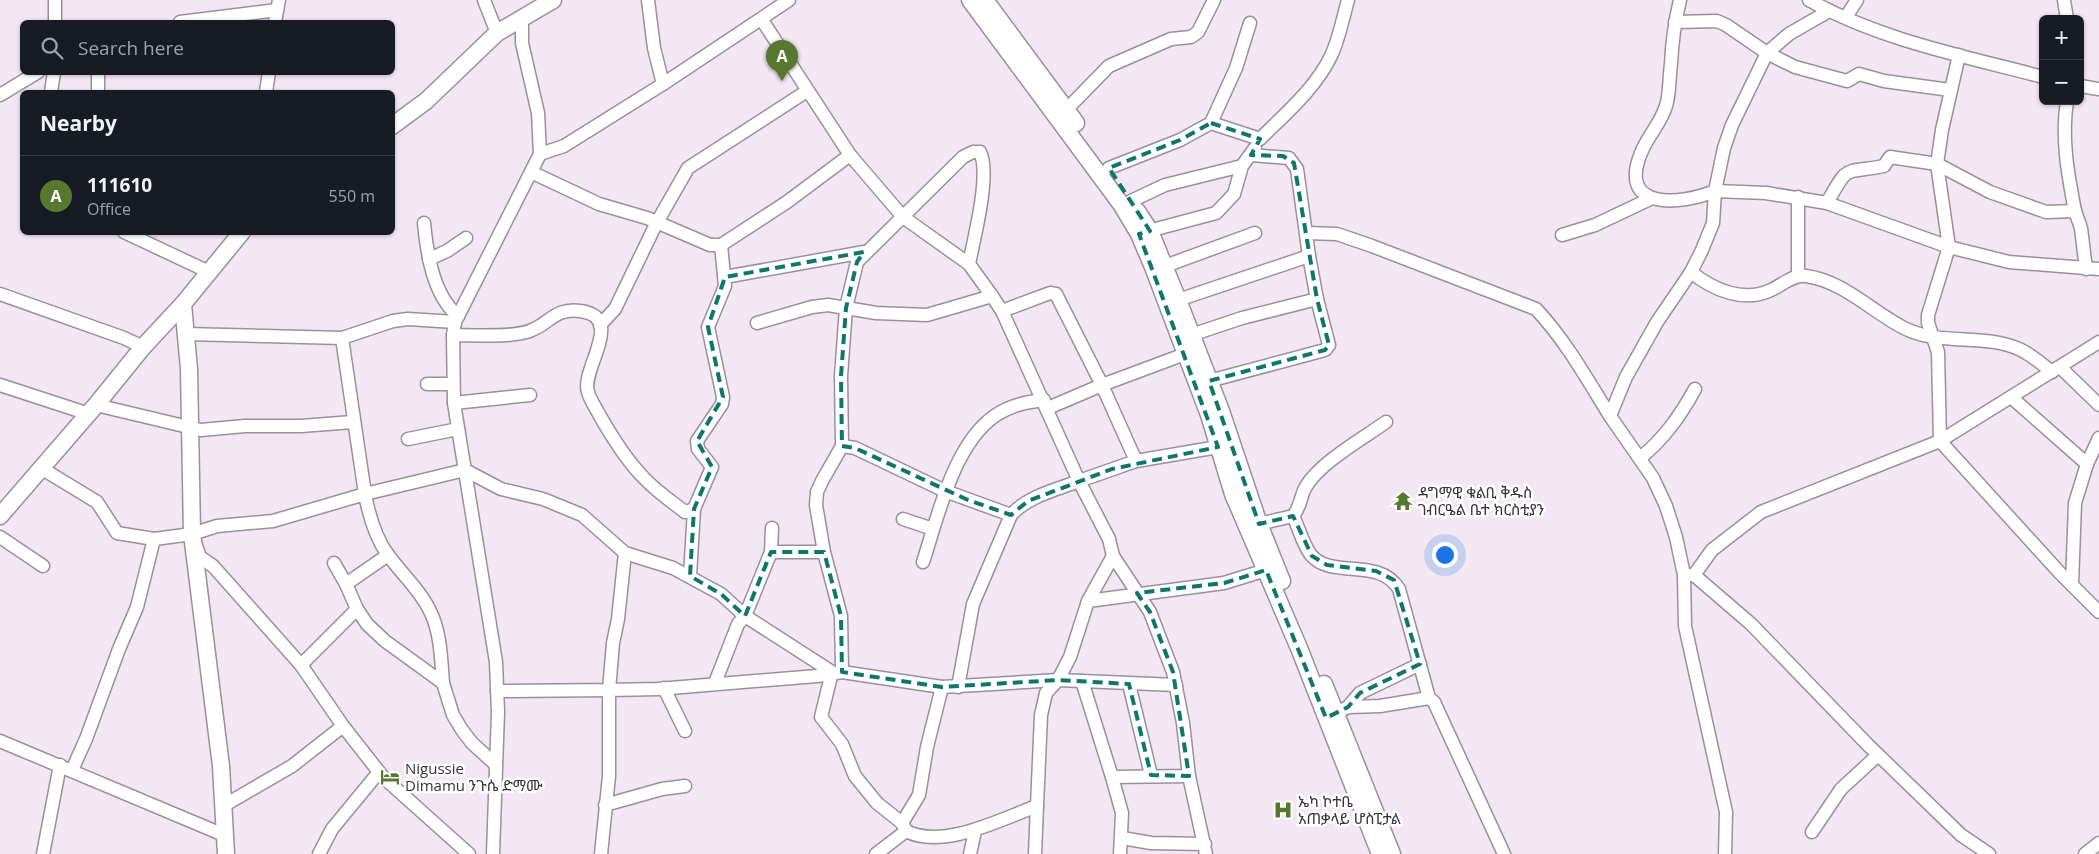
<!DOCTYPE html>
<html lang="en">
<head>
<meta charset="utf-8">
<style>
  :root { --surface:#171b24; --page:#20242c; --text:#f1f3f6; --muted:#9ea1a6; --line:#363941; --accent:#57782f }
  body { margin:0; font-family:"Open Sans","Noto Sans Ethiopic",sans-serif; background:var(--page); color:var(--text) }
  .controls { position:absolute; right:15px; top:15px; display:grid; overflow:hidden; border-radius:8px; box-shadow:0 1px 4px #0004 }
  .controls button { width:45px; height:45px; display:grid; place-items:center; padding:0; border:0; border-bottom:1px solid var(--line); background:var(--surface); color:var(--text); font:25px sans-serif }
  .you { position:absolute; left:1444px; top:554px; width:18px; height:18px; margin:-12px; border:4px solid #fff; border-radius:50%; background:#1a73e8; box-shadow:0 0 0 8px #1a73e833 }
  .badge { display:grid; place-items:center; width:32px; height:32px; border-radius:50%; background:var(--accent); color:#fff; font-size:16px; font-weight:700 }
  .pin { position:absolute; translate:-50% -41px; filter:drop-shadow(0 1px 2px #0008) }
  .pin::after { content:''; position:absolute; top:26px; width:18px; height:15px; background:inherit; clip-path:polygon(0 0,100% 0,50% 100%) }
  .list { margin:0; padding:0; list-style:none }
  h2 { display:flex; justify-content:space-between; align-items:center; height:65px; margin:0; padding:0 20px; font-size:21px }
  h2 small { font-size:16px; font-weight:400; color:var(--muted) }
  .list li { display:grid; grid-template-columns:32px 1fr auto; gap:15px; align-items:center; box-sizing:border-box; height:80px; padding:0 20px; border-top:1px solid var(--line) }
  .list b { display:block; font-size:19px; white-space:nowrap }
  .list p { margin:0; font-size:16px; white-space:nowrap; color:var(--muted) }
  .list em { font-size:16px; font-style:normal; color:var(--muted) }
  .icon { flex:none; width:28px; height:28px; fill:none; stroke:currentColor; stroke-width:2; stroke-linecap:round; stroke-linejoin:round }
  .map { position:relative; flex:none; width:2099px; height:854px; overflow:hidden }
  .search { position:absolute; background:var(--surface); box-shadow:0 1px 4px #0004; left:20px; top:20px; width:375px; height:55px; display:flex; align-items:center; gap:12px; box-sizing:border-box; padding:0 18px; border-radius:8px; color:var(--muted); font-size:19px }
  .panel { position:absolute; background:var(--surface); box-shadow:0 1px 4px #0004; left:20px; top:90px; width:375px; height:145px; border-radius:8px }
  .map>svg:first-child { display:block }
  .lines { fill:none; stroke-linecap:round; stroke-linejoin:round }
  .street-casing { stroke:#9b909a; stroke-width:15 }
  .secondary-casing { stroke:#9b909a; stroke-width:19 }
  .street { stroke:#fff; stroke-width:12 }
  .secondary { stroke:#fff; stroke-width:16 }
  .marked { fill:none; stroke:#0f766e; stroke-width:4; stroke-dasharray:10 6; stroke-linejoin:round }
  .labels { text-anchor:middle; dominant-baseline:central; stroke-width:5; stroke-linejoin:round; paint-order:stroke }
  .poi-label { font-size:15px; fill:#373337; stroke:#fff; text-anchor:start }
</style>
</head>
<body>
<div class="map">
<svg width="2099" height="854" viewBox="0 0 2099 854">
  <rect width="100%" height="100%" fill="#f2e7f2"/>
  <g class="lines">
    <!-- street casing -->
    <g class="street-casing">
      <g id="street">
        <path d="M484,0l13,33"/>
        <path d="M648,0l6,48 9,36"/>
        <path d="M1680,0c-5,21 -8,42 -9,64 -2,14 -1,29 -5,42 -5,17 -19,31 -25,47 -24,58 40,52 74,38l9,-43 8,-23 35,-72 22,-19 40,-23"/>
        <path d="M1809,0c71,40 155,56 234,77"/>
        <path d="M2064,0l3,19"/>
        <path d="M1846,17l11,-17"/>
        <path d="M762,20l88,135 53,62 66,47 23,32 10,15 77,170c-23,9 -51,15 -68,34"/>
        <path d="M55,22v-22"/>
        <path d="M180,22l97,-12"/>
        <path d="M275,22l4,-22"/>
        <path d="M1675,22l42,-1 9,4 41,28 28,14 52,14 12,-7 25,7 66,9"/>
        <path d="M98,72v20"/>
        <path d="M2080,86l19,3"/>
        <path d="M51,92l3,-20"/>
        <path d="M266,92l3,-20"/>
        <path d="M0,95l38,-23"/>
        <path d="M2067,101c-6,37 1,74 8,110"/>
        <path d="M1066,110l43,-44 62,-27 20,-2 7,-5 16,-32"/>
        <path d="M1211,123l25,-55 14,-45"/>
        <path d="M540,154l24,-8 99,-62 126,-84"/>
        <path d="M1109,168l71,-28 31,-17 49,16c25,-25 55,-50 71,-83 8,-17 12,-38 17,-56"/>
        <path d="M1131,201l34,-16 77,-19"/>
        <path d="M1827,203c22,-40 16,-29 57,-37l6,-9 47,7 5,-34 17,-75"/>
        <path d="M424,223c3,31 9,72 34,93"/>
        <path d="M124,232l83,39"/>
        <path d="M1141,233l75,-20 18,-19 8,-28 13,-18"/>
        <path d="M1307,233l30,1 35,12 164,63c30,32 51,70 74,107"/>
        <path d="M1562,235l33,-10 55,-26"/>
        <path d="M721,245l66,-43 63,-47"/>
        <path d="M429,259l18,-8 19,-13"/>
        <path d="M1165,266l90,-33"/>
        <path d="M2086,269l-5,-41 -6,-17 -29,1 -56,-20 -53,-28 12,83 -21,68v8l10,29 2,89 119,131 40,40"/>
        <path d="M1691,272c22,18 53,31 80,18 11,-5 23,-16 35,-14 38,5 67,37 100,53 36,17 80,4 115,21 12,6 21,14 31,22"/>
        <path d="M1798,276v-79"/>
        <path d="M725,277l139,-25"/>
        <path d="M0,294l124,44 19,9"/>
        <path d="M1178,300l131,-44"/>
        <path d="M1002,311l48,-18 6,1 46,91 34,76"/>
        <path d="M757,323l55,-16 16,-2 48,8 51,2 65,-19"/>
        <path d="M600,325l15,-16 41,-85 32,-56 119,-77"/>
        <path d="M186,334l156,4 23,156 100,-24 36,19 42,10 39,16 43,38 48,15 48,26 24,22 87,56 -11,45 21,27 13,32 22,27 25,20 4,8"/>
        <path d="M453,335c19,0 63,3 79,-5 19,-8 23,-22 48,-19 47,6 0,59 8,81 2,8 8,16 12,24 12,21 26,44 44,62 12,13 27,23 41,34l9,-3 18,-42 -14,-18 -1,-8 25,-37 1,-7 -15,-70 17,-41 -4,-41h-11l-63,-27 -48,-14 -68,-32"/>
        <path d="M1191,335l51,-17 75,-19"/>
        <path d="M342,338l51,-17 15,-2 47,3"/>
        <path d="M2060,367l39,38"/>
        <path d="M1209,381l116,-31 4,-5 -12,-46 -8,-43 -12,-87 -8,-11 -38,-3"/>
        <path d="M427,384h25"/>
        <path d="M0,385l89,29"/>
        <path d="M2011,397l76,67 -12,39 -3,82"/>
        <path d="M454,403l76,-8"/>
        <path d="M96,405l105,25 44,-4h56l52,-4"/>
        <path d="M1048,408l54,-23 83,-31"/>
        <path d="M408,439l50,-10"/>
        <path d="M842,446l13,2 90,43 66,24 -38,89 -15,83"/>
        <path d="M1640,458c24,-19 40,-42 55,-69"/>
        <path d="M2087,464l12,-26"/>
        <path d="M41,468l56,34 20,31 37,6"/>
        <path d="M1293,516c6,12 10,29 18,39 21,25 67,1 88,34l30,109"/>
        <path d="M903,519l30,10"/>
        <path d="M1259,524l34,-8c8,-10 7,-18 12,-28 14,-25 57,-49 81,-66"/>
        <path d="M772,528l-1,24h53"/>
        <path d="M192,534l25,-8 56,-5 92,-27c4,22 10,43 23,61 14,19 32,35 42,56 11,22 11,48 13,72"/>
        <path d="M0,537l43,29"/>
        <path d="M923,562c15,-46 31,-119 73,-147 15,-10 31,-13 48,-15"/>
        <path d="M334,563l12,21 42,-29"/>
        <path d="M1686,575h8l57,49 116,120 94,91 28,19"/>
        <path d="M1694,575l18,-25 49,-38 179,-71 159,-99"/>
        <path d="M690,576l4,-67"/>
        <path d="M1088,601l25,-45"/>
        <path d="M357,609l10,15 18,17 58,42 10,32 9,15 10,13 23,21"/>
        <path d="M301,665l56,-56 -11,-25"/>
        <path d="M842,672l-1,-56 -17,-64 -8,-47 1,-13 5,-11 20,-35 -1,-70 5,-68 11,-46 106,-105 10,-5h7c11,22 -6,86 -11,112"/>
        <path d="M1082,681l30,96"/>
        <path d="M715,683l23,-59 7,-8 26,-64"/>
        <path d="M1129,684l22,91"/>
        <path d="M664,688l21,43"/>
        <path d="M497,691l112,-1 4,-47 5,-24 7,-66"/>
        <path d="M1348,707l12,-14 60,-29"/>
        <path d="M1328,717l20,-10 32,-1 49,-8 5,4 70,152"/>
        <path d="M0,741l224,94"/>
        <path d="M72,770l14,-31 33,-90 18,-42 17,-68 38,-5 8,23 13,9 88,99 42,61 40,51 86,77"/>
        <path d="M1189,776l17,78"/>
        <path d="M605,805l57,-16 23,-3"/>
        <path d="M223,806l69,-40 51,-40"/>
        <path d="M902,823l17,-28 8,-48 15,-60"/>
        <path d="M1812,832l29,-43 37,-34"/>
        <path d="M1122,838l29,5 54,1"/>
        <path d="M43,854l17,-89"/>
        <path d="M319,854l13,-25 47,-57"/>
        <path d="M493,854l5,-142 -2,-50 -42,-259 -1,-68 2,-13 85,-168 -2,-41 -16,-70v-25"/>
        <path d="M601,854l8,-78v-86l49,-1 159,-13 25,-4 100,15 116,-7 118,5"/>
        <path d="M876,854l30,-23c37,19 95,-12 131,-25l4,-91 5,-22 12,-13 12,-23 18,-56 136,-18 42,-13"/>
        <path d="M970,854l5,-23"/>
        <path d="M1035,854l2,-48"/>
        <path d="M1120,854l2,-41 -10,-36 77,-1 -6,-53 -10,-51 -23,-60 -37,-56 -4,-17 -30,-58 57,-20 82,-14"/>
        <path d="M1725,854l1,-42 -41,-186 -1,-51 -8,-38 -10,-31 -13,-28 -43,-62 16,-39 31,-55 34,-50 11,-22 11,-27 2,-32 51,2 61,10 122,44 60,15 90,7"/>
        <path d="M2085,854l14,-11"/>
      </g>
    </g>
    <!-- secondary casing -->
    <g class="secondary-casing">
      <g id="secondary">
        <path d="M970,0l151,204 18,30 14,33 56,148 24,79 66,154 81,206"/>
        <path d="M985,0l91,123"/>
        <path d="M392,126l34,-25 71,-68 56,-33"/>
        <path d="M1137,211l13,20 28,69 43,111 38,113 23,57"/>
        <path d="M0,516l96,-111 47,-58 40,-43"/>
        <path d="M1324,684l68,170"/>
        <path d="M226,854l-5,-88 -29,-232 -3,-165 -6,-65 59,-72"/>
      </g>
    </g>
    <!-- street -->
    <use href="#street" class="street"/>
    <!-- secondary -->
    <use href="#secondary" class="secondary"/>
  </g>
  <!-- marked area -->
  <path class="marked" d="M1211,123l49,16 -9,16 32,1 11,7 23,136 12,46 -4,5 -116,31 50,143 34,-8 19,40 15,9 49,6 18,9 26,84 -60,29 -12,14 -22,11 -60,-148 -42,13 -87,10 13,19 23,60 16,104 -38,-1 -22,-91 -71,-4 -116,7 -100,-15 -1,-56 -17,-64h-53l-26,64 -24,-22 -31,-18 4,-67 18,-42 -15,-26 26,-44 -15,-70 17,-50 139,-25 -7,10 -11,46 -5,68 1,70 13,2 113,52 43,15 17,-14 84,-32 106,-22 -79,-213 11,-3 -41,-63 71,-28z"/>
  <!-- icons -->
  <defs>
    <g id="temple-bare" transform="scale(1.5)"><path d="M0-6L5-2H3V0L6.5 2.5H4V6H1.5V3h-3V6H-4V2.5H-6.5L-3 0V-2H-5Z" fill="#57782f" stroke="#fff" stroke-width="2.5" paint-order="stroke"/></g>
    <g id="hotel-bare" transform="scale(1.5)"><path d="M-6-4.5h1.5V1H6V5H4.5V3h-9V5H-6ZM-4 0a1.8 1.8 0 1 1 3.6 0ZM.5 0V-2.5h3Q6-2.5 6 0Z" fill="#57782f" stroke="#fff" stroke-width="2.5" paint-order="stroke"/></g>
    <g id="hospital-bare" transform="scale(1.5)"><path d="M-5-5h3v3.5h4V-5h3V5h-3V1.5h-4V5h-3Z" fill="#57782f" stroke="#fff" stroke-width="2.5" paint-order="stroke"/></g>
  </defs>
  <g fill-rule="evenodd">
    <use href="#temple-bare" x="1403" y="501"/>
    <use href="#hotel-bare" x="390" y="777"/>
    <use href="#hospital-bare" x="1283" y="810"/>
  </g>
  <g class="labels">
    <!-- poi labels -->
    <g class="poi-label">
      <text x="1418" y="492">ዳግማዊ ቁልቢ ቅዱስ<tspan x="1418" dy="17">ገብርዔል ቤተ ክርስቲያን</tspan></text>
      <text x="405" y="768">Nigussie<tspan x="405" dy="17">Dimamu ንጉሴ ድማሙ</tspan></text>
      <text x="1298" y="801">ኤካ ኮተቤ<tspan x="1298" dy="17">አጠቃላይ ሆስፒታል</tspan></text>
    </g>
  </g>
</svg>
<div class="controls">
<button>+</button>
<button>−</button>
</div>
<div class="you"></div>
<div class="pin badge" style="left:782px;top:81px">A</div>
<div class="search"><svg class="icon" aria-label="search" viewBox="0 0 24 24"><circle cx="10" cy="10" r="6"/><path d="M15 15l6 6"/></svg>Search here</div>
<section class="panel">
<h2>Nearby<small></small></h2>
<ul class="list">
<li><span class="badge">A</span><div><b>111610</b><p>Office</p></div><em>550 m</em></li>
</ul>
</section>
</div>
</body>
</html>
